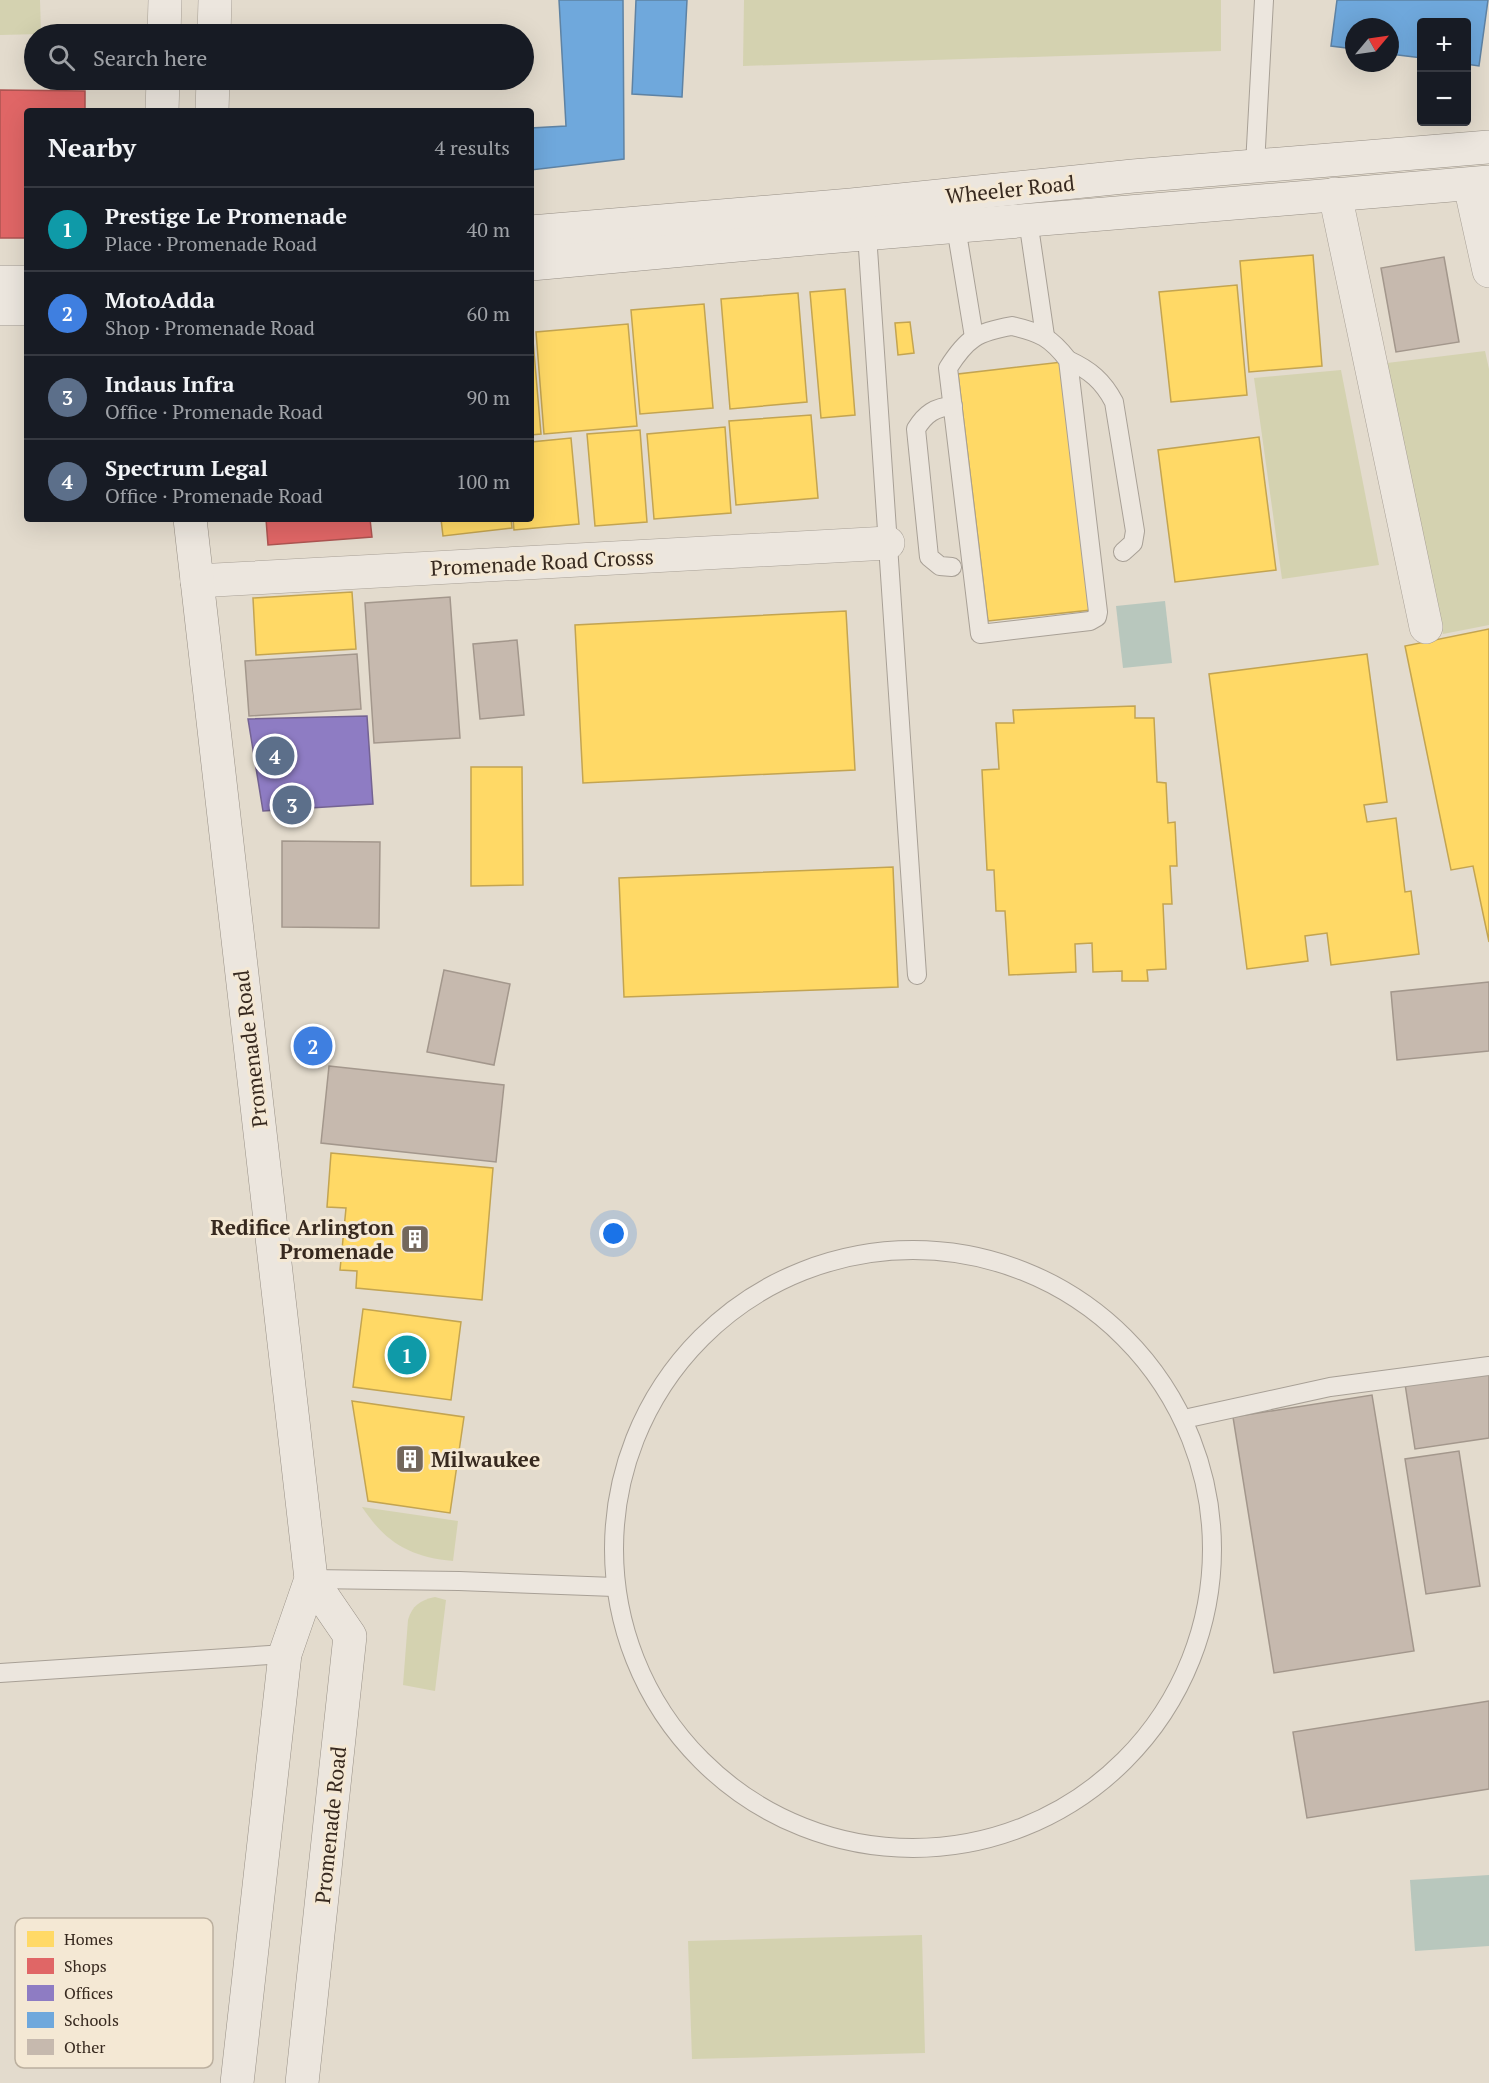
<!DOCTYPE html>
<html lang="en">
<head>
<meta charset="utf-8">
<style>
  :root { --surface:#171b24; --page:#242831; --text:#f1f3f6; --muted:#9ea1a6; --line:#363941; --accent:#0b8043 }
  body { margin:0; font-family:"PT Serif",serif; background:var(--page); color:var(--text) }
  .controls { position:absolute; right:18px; top:18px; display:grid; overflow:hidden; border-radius:6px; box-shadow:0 6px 24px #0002 }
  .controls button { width:54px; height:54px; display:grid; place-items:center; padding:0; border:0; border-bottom:2px solid var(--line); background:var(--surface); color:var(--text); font:30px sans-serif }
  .compass { position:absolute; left:1345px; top:18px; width:54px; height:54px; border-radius:50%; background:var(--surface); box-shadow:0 6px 24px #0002; rotate:61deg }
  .you { position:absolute; left:614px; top:1234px; width:21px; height:21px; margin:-15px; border:4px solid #fff; border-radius:50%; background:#1a73e8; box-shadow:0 0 0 9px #1a73e833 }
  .badge { display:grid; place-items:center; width:39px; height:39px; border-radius:50%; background:var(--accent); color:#fff; font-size:20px; font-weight:700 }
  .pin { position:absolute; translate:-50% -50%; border:3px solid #fff; box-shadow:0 2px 6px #0006 }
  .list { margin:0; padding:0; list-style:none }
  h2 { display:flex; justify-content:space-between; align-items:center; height:78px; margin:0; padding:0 24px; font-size:26px }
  h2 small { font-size:20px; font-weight:400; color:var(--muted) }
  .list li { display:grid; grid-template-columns:39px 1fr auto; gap:18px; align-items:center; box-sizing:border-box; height:84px; padding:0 24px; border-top:2px solid var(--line) }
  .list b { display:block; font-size:22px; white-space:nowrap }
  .list p { margin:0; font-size:20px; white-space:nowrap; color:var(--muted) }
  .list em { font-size:20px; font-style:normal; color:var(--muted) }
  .icon { flex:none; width:33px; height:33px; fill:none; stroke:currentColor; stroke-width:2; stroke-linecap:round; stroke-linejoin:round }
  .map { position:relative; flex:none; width:1489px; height:2083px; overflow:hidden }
  .search { position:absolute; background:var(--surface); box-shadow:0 6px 24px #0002; left:24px; top:24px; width:510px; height:66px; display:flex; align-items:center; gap:15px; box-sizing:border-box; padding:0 21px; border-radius:33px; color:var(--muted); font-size:22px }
  .panel { position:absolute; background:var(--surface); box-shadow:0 6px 24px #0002; left:24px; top:108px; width:510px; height:414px; border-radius:6px }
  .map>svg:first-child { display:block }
  .green { fill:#d4d2b0 }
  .water { fill:#b8c7bd }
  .homes { fill:#ffd966; stroke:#c3a451; stroke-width:1.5 }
  .shops { fill:#e06666; stroke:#ad5451; stroke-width:1.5 }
  .offices { fill:#8e7cc3; stroke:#746392; stroke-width:1.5 }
  .schools { fill:#6fa8dc; stroke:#5e82a3; stroke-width:1.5 }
  .building { fill:#c6b9ae; stroke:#a3978c; stroke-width:1.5 }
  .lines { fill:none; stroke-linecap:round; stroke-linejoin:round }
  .service-casing { stroke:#a8a096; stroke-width:20 }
  .minor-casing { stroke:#a8a096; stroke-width:34 }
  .tertiary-casing { stroke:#a8a096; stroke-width:34 }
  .secondary-casing { stroke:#989086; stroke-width:34 }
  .service { stroke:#ece6de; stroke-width:18 }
  .minor { stroke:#ece6de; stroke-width:33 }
  .tertiary { stroke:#ece6de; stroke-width:33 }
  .secondary { stroke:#ece6de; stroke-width:33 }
  .labels { text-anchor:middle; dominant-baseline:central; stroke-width:6; stroke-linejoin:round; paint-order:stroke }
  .street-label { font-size:21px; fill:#37291f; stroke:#f4e8d4 }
  .poi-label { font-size:21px; font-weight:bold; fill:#37291f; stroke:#f4e8d4; text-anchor:end }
  .key { fill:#f4e8d4; stroke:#bbaf9e; stroke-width:1.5 }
  .key-label { font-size:16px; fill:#37291f }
</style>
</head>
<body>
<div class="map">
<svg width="1489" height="2083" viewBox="0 0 1489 2083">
  <rect width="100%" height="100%" fill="#e3dbcd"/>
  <!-- green -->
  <g class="green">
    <path d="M0,0h40l1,34 -41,1z"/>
    <path d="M744,0h477v51l-478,15z"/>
    <path d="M1485,351l4,18v256l-46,9 -56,-271z"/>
    <path d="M1341,370l38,195 -97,14 -28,-201z"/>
    <path d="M362,1507l96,14 -5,40c-43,-4 -67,-18 -91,-54z"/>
    <path d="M435,1597l11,3 -11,91 -32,-6 5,-65c4,-14 12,-20 27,-23z"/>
    <path d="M922,1935l3,118 -233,6 -4,-118z"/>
  </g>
  <!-- water -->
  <g class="water">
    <path d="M1165,601l7,62 -49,5 -7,-62z"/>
    <path d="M1489,1875v71l-74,5 -5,-71z"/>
  </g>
  <!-- homes -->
  <g class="homes">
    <path d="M1313,255l9,111 -73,6 -9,-111z"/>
    <path d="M1237,285l10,110 -76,7 -12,-110z"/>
    <path d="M845,289l10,126 -34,3 -11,-126z"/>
    <path d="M798,293l9,109 -77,7 -9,-110z"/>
    <path d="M704,304l9,104 -73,6 -9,-104z"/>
    <path d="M531,317l10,117 -10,1z"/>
    <path d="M910,322l4,31 -16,2 -3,-32z"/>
    <path d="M628,324l9,102 -93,8 -8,-102z"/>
    <path d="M1062,362l29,248 -103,11 -30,-247z"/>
    <path d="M811,415l7,83 -82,7 -7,-84z"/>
    <path d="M725,427l6,86 -77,6 -7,-85z"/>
    <path d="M640,430l7,92 -52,4 -8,-92z"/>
    <path d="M1259,437l17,133 -101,12 -17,-132z"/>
    <path d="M571,438l8,86 -65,6 -1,-11h18v-77z"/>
    <path d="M441,519h70l1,9 -69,8z"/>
    <path d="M352,592l4,57 -100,6 -3,-57z"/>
    <path d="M846,611l9,159 -272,13 -8,-158z"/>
    <path d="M1489,629v313l-16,-76 -22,4 -46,-224z"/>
    <path d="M1367,654l20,148 -23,3 3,17 29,-4 9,74 6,-1 8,63 -88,11 -4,-32 -22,3 3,25 -61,8 -38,-295z"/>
    <path d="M1135,706v12h19l3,64 9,1 2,40 7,-1 2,44h-7l2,38h-9l3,65 -19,1 1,11h-26v-10l-29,1 -1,-29 -17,1 1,28 -67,3 -4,-64h-9l-2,-41h-7l-5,-100 17,-1 -3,-46h18l-1,-13z"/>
    <path d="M471,767h51l1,118 -52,1z"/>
    <path d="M893,867l5,120 -274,10 -5,-119z"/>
    <path d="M331,1153l162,15 -11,132 -126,-12 1,-17 -17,-1 6,-62 -19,-1z"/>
    <path d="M363,1309l98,13 -10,78 -98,-13z"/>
    <path d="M352,1401l112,16 -14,96 -82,-12z"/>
  </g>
  <!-- shops -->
  <g class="shops">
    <path d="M0,90l85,1v19l30,1h-88v127h-27z"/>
    <path d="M266,519h104l2,18 -104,8z"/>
  </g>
  <!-- offices -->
  <path class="offices" d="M367,716l6,88 -110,7 -15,-92z"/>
  <!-- schools -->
  <g class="schools">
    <path d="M559,0h64l1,159 -93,11v-42l35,-2z"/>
    <path d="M636,0h51l-5,97 -50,-3z"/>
    <path d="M1337,0h151l-9,66 -13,-2v-42h-44v36l-32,-4v-27h-36v22l-23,-3z"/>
  </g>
  <!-- building -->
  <g class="building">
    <path d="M1444,257l15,85 -63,10 -15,-84z"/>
    <path d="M450,597l10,141 -86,5 -9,-140z"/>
    <path d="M517,640l7,75 -44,4 -7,-75z"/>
    <path d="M357,654l4,55 -112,7 -4,-55z"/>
    <path d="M282,841l98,1 -1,86 -97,-1z"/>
    <path d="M444,970l66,14 -16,81 -67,-13z"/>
    <path d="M1489,982v69l-92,9 -6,-68z"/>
    <path d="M329,1066l175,19 -8,77 -175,-19z"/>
    <path d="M1489,1371v67l-74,11 -10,-65z"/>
    <path d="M1372,1395l42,256 -140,22 -41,-256z"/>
    <path d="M1459,1451l21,135 -54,8 -21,-135z"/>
    <path d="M1489,1701v88l-182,29 -14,-86z"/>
  </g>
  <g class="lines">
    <!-- service casing -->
    <g class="service-casing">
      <g id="service">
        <path d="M1255,165l9,-165"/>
        <path d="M1028,220l17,116"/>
        <path d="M956,227l18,110"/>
        <path d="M867,234l50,741"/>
        <path d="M1012,326c28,6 39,12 56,34l30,252 -1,5 -7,4 -110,13 -32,-266c19,-30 29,-36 64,-42z"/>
        <path d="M1068,360c22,10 35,21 46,42l21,129 -2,12 -10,9"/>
        <path d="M952,567l-12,-1 -11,-9 -13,-128c9,-15 19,-22 37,-23"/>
        <circle cx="913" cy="1549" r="299"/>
        <path d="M1184,1419l146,-32 159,-21"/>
        <path d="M311,1579l148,2 155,6"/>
        <path d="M0,1673l285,-19"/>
      </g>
    </g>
    <!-- minor casing -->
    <g class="minor-casing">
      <g id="minor">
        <path d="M1470,185l19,86"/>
        <path d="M1335,194l91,433"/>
        <path d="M197,581l691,-38"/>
      </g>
    </g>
    <!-- tertiary casing -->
    <g class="tertiary-casing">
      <g id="tertiary">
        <path d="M164,34l1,-34"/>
        <path d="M214,34l1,-34"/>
        <path d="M162,111l1,-31"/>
        <path d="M212,111l1,-31"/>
      </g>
    </g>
    <!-- secondary casing -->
    <g class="secondary-casing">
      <g id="secondary">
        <path d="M531,232l320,-27 282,-29 356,-29"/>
        <path d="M531,264l296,-27 662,-55"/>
        <path d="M0,282h27"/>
        <path d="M0,309h27"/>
        <path d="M190,519l121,1060 -26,75 -48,429"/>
        <path d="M302,2083l48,-447 -39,-57"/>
      </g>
    </g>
    <!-- service -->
    <use href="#service" class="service"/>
    <!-- minor -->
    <use href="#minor" class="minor"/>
    <!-- tertiary -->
    <use href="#tertiary" class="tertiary"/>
    <!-- secondary -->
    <use href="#secondary" class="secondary"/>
  </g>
  <!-- icons -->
  <defs>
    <g id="building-square" transform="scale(1.5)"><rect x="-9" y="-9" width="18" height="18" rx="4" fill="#73675c" stroke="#f4e8d4"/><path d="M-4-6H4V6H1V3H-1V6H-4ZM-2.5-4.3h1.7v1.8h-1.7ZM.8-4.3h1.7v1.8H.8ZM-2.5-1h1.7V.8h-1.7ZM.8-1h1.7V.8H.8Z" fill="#fff"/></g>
  </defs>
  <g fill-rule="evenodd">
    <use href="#building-square" x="415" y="1239"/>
    <use href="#building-square" x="410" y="1459"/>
  </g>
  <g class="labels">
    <!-- street labels -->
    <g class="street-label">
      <text transform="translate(1010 189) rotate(-6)">Wheeler Road</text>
      <text transform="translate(542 562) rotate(-3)">Promenade Road Crosss</text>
      <text transform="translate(250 1049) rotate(-97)">Promenade Road</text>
      <text transform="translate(330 1825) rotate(-84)">Promenade Road</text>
    </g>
    <!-- poi labels -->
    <g class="poi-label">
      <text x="394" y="1227">Redifice Arlington<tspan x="394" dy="24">Promenade</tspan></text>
      <text x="431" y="1459" text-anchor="start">Milwaukee</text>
    </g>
  </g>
  <!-- legend -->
  <rect x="15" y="1918" width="198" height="150" rx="9" class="key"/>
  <rect x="27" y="1931" width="27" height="16" fill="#ffd966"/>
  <rect x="27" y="1958" width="27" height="16" fill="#e06666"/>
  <rect x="27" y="1985" width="27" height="16" fill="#8e7cc3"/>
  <rect x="27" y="2012" width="27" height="16" fill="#6fa8dc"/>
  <rect x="27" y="2039" width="27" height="16" fill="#c6b9ae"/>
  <g class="key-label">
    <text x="64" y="1945">Homes</text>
    <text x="64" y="1972">Shops</text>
    <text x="64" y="1999">Offices</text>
    <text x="64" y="2026">Schools</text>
    <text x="64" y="2053">Other</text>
  </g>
</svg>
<div class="controls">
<button>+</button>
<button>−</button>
</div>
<svg class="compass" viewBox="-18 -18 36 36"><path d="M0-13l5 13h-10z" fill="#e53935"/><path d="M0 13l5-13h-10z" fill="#9ea1a6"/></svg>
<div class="you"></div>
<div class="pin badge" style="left:407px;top:1355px;background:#0f9aa8">1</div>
<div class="pin badge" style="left:313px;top:1046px;background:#3f7fe0">2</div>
<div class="pin badge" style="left:292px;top:805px;background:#5c6f8a">3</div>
<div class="pin badge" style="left:275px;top:756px;background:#5c6f8a">4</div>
<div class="search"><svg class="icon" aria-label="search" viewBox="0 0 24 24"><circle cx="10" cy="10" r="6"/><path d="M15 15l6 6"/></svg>Search here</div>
<section class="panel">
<h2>Nearby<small>4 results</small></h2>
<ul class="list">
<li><span class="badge" style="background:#0f9aa8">1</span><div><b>Prestige Le Promenade</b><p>Place · Promenade Road</p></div><em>40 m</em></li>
<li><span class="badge" style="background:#3f7fe0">2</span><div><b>MotoAdda</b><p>Shop · Promenade Road</p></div><em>60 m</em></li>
<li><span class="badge" style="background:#5c6f8a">3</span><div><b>Indaus Infra</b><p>Office · Promenade Road</p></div><em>90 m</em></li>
<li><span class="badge" style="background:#5c6f8a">4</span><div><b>Spectrum Legal</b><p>Office · Promenade Road</p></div><em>100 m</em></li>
</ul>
</section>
</div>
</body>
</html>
